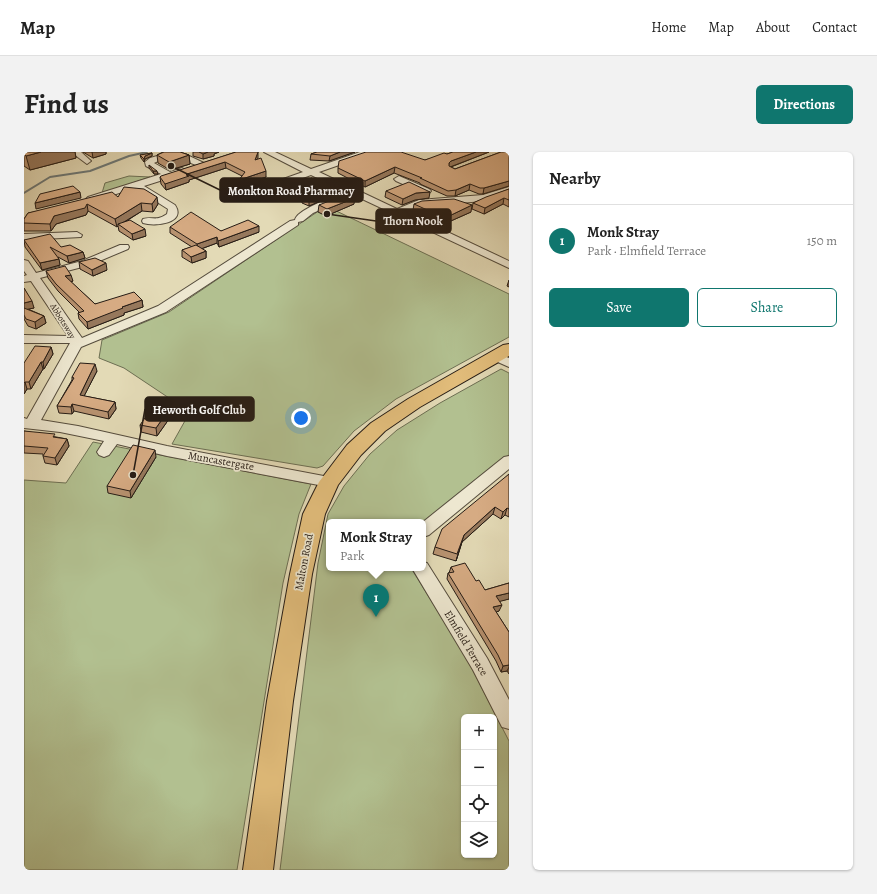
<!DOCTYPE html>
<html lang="en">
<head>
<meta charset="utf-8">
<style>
  :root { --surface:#fff; --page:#f2f2f2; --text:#222; --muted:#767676; --line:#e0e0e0; --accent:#0f766e }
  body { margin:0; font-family:Alegreya,serif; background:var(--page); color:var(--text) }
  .controls { position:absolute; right:12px; bottom:12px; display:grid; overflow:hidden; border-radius:6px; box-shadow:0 1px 3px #0004 }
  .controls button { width:36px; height:36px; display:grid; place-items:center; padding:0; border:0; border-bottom:1px solid var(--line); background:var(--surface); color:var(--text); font:20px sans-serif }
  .you { position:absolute; left:277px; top:266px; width:14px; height:14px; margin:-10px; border:3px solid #fff; border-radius:50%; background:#1a73e8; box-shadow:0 0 0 6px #1a73e833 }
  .badge { display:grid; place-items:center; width:26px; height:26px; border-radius:50%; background:var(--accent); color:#fff; font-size:13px; font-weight:700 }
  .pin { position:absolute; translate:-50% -33px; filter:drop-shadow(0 1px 2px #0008) }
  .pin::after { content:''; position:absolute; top:21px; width:14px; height:12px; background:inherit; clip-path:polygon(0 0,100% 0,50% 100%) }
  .popup { position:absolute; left:302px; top:367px; width:100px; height:52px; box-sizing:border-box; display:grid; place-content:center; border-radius:6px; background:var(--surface); filter:drop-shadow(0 1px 3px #0005); font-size:13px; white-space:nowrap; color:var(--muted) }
  .popup b { font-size:15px; color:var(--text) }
  .popup::after { content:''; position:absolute; left:50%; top:100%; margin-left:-8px; border:8px solid transparent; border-top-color:var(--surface) }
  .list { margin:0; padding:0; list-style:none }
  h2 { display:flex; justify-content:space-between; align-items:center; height:52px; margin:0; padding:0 16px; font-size:17px }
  h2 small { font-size:13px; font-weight:400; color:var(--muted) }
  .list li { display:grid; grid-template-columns:26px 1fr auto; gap:12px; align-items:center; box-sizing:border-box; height:72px; padding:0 16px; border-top:1px solid var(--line) }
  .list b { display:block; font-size:15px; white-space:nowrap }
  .list p { margin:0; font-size:13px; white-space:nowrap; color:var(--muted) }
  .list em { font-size:13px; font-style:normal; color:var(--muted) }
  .actions { display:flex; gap:8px; padding:12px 16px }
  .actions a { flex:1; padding:9px 0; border:1px solid var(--accent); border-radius:6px; text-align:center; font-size:14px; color:var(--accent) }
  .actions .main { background:var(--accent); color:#fff }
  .icon { flex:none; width:22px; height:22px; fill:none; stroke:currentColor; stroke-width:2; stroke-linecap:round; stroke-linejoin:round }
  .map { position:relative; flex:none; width:485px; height:718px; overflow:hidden; border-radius:6px }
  header { display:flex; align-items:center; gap:24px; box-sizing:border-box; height:56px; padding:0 20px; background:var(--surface); border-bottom:1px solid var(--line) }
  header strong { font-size:19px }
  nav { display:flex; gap:22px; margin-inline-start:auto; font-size:14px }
  .intro { display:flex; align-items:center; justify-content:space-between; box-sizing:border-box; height:96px; padding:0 24px }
  h1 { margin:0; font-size:28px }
  .button { padding:10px 18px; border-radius:6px; background:var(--accent); color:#fff; font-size:14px; font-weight:700 }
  main { display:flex; gap:24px; padding:0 24px }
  aside { flex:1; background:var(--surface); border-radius:6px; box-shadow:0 1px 3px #0004 }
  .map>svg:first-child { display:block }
  .green { fill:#b2c090; stroke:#6c6e52; fill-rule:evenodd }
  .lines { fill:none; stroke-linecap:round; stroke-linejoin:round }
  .stream { stroke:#6d7978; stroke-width:2 }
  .minor-casing { stroke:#554c3d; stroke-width:2 }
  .major-casing { stroke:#261c15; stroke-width:2 }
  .minor { fill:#ede7d0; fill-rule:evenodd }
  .major { fill:#e2bd7b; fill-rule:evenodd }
  .wall { fill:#b89371; stroke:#261c15 }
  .shaded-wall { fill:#96785c; stroke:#261c15 }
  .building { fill:#d6ab83; stroke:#261c15 }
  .labels { text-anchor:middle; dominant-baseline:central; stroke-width:3.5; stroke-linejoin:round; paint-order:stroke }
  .far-street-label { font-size:9px; fill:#261c15; stroke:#ede7d0 }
  .street-label { font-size:11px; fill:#261c15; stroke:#ede7d0 }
  .leader { fill:none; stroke:#261c15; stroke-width:1.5 }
  .callout-dot { fill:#261c15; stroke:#ede7d0; stroke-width:1.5 }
  .callout { fill:#261c15; stroke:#261c15; stroke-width:1.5 }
  .callout-label { font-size:12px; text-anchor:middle; font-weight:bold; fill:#fff }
</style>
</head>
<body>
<header>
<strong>Map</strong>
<nav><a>Home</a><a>Map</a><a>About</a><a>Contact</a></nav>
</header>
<div class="intro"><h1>Find us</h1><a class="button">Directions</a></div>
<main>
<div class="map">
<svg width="485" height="718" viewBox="0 0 485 718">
  <rect width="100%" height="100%" fill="#e3dab6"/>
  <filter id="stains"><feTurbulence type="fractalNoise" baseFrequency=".005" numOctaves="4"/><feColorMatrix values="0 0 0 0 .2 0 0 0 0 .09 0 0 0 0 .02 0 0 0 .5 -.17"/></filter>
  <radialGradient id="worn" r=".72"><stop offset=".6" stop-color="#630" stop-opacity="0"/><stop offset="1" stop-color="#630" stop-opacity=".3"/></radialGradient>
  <!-- green -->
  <g class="green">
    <path d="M105,24l21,1 -48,16 3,-10z"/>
    <path d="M302,54l183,88v43l-113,62 -42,32 -31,35 -6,2 -145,-24 14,-25 -8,-15 -54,-36 -25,-10 3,-18 67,-28z"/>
    <path d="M477,217l8,4v82l-86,67h-94v46h82l55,89 43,84v129h-229l38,-307 10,-49 16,-28 26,-32 27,-24 43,-27zM440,565h30v138h-30z"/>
    <path d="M69,290l218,42 -12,30 -16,69 -46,287h-213v-390l42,3z"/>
  </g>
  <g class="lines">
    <!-- stream -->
    <path class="stream" d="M0,41l26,-16 40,-6 39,-15 18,-4"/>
    <!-- minor casing -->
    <g class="minor-casing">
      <g id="minor">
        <path d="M47,0h10l10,9 -4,3z"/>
        <path d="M240,0h11l36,17 49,-17h12l-1,2 -52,18 78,37 22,-9 64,-5 26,-8v6l-25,8 -63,5 -16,6 104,49v7l-198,-93 -36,13h-6l-2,-2 2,-2 34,-12z"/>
        <path d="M144,1l17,1 21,10 -4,3c-21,-6 -26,-15 -48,-4l16,9 12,-4 5,3 -2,2 -41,13 31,19c12,18 -20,22 -32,18l-1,-2 1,-2c11,-3 12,3 24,-5l1,-5 -33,-21 -44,14 -5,-3 2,-2 73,-23 -15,-8 -1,-4 5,-4z"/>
        <path d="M375,24l30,13 2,2 -2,2h-6l-27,-12 -2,-2z"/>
        <path d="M315,43l5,3 -2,2 -29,13 -10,8 -5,1v3l-132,87 -85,35 -40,73 37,6 89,20 162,31 5,1 3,4 -3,4 -5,1 -162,-31 -50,-12 -8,11 -5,2 -5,-2 -2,-3 7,-11 -44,-9 -36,-4v-10l3,1 43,-76h-46v-8l44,1 -37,-55 -7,1v-6l3,-1 -3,-4v-11l4,1 8,12 46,-12 38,-16h8l1,2 -1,2 -38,16 -50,13 42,60 76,-32 132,-85 5,-1c1,-9 34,-22 44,-25z"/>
        <path d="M53,80l5,3 -1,2 -57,3v-6z"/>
        <path d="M472,200l13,6v9l-18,-8 -1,-3 1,-3z"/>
        <path d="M485,304v13l-80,66 -6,2v-15l81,-65z"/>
        <path d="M399,410l4,1 60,95 22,42v29l-7,-2 -29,-57 -61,-102h11z"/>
      </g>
    </g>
    <!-- major casing -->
    <g class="major-casing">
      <path id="major" d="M485,192v12l-89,51 -35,24 -24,24 -23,30 -13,29 -13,60 -19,127 -20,169h-30l24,-169 23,-127 13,-60 16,-32 28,-37 24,-22 37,-24 95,-54z"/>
    </g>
    <!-- minor -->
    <use href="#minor" class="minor"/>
    <!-- major -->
    <use href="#major" class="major"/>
  </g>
  <!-- wall -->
  <g class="wall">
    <path d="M0,0h51l1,6 -46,12 -6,-4z"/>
    <path d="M59,0h23v2l-13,4z"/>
    <path d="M138,0h18l9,3 1,9 -20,6 -12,-7 -1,-8 6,-3z"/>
    <path d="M169,0h26l-5,2v2l-11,3 -10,-3z"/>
    <path d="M212,0l21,7 9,18 -27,9v-6l3,-4 -16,-8 -37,12v2l-23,8 -5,-6 -1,-7z"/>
    <path d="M293,0h38l-26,9 -19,-1 1,-6z"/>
    <path d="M429,0h36l-38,15 4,2 46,-17 -18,42h-4l-10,-4 -14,6h-8l-27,-12v-1l-26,-10 -29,14 -27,-14v-5l87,-8 22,-6z"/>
    <path d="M128,1v3l-7,3 -1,3 -3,-4 -1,-3z"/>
    <path d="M125,13l9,9h-4l-5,-6z"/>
    <path d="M288,26l-2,16 11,-5 1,-6 12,6v6l-25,11 -7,-3v-6l-25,2v-9z"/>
    <path d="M485,37v18l-6,-3 -19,10 -12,-5 1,-6z"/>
    <path d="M362,39l43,7 -14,2 -13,5 -17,-8z"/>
    <path d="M94,45l40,7 -5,8 -11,-1 -17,11 21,14 -13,4 -14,-9 -1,-5 -1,1 -29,-16 -2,4 -30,9 -5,7h-27v-12l4,-6z"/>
    <path d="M330,52l-28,12 -8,-4 1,-7z"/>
    <path d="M390,52l57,8 -27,12 -31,-14z"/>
    <path d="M146,75l51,4 38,1 -40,15 -2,-4 -16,6 5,2v7l-14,5 -10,-6v-7l10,-3 -22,-14z"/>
    <path d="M0,88l59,12 2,6 -16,5 -11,-6 2,8 -18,5 -17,-23z"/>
    <path d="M55,110l28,8 -14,6 -13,-7z"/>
    <path d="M22,119l27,10 -2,1 24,22 47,-4 1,7 -19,6v2l-36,14 -9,-10 -1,-6 1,-1 -21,-21 -10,-13z"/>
    <path d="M485,128v7l-2,-1z"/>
    <path d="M0,136l10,20 -6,1 16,7 2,7 -10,6 -8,-3 -4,-7z"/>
    <path d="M27,195l2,7 -9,15h-1l-12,20h-4l-3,5v-31z"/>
    <path d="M73,219l-13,25 31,6 1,7 -7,10 -35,-8 -2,3 -13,-1 -2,-7 15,-26v-3z"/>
    <path d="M144,259l1,8 -12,17 -16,-4 -1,-7z"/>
    <path d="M0,279l43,8 2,7 -12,19 -12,-2 -2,-7v-2l-19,-1z"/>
    <path d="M132,305l-25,41 -23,-5 -1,-7z"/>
    <path d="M485,322v43l-4,-2 -4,4 -8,-5 -31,28 -6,19 -23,-7 2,-7z"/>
    <path d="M427,415l25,14 9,9 24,-7v16l-10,2v10l-3,1 13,20v42l-2,-3 -6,1 -5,-11 -49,-82 1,-6h1z"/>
  </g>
  <!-- shaded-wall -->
  <g class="shaded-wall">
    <path d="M17,0h34l1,6 -46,12 -4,-14z"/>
    <path d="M68,0h14v2l-13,4z"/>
    <path d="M184,0h11l-5,2v2l-11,3v-5z"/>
    <path d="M234,0v6l-3,8v-6z"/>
    <path d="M316,0h15l-26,9 1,-5z"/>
    <path d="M452,0h13l-39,15 -2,2 1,-6 2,-2z"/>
    <path d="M128,1v3l-7,3 -1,3v-3l1,-3z"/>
    <path d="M165,3l1,9 -20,6 -1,-8z"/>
    <path d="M201,10l1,6 -37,12v2l-23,8 -1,-6 21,-9 1,-1z"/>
    <path d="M371,15l-1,6 -29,14v-6z"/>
    <path d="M129,19h4l1,3h-4z"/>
    <path d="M242,19v6l-27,9v-6z"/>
    <path d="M288,26l-1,6 -2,13v-6z"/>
    <path d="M485,29v5l-26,8 1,-6z"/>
    <path d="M446,32l-1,6 -14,6 1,-6z"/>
    <path d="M310,37v6l-25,11v-6z"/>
    <path d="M56,40l1,6 -45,11 -1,-6z"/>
    <path d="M406,40l-1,6 -14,2 -13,5 1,-6 13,-6z"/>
    <path d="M133,45l1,7 -5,8 -1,-8z"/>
    <path d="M331,46l-1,6 -28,12 1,-7z"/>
    <path d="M480,46l-1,6 -19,10 1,-6z"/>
    <path d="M117,51l1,8 -23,14 -1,-1v2l-1,1 -2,-8z"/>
    <path d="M63,52l1,7 -2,4 -30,9 -5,7 -1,-7 4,-8z"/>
    <path d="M448,53l-1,7 -27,12 1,-6z"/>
    <path d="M235,74v6l-40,15 -1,-6z"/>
    <path d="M121,77l1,7 -13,4 -1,-6z"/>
    <path d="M193,85v6l-19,7 -1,-6z"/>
    <path d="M182,99v7l-14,5 -1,-6z"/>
    <path d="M59,100l2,6 -16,5 -2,-7z"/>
    <path d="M35,107l1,6 -18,5 -2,-7z"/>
    <path d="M82,111l1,7 -14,6 -1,-6z"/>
    <path d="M47,123l2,6 -7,2 -1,-7z"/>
    <path d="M118,148l1,7 -19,6v2l-36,14 -1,-7 35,-15z"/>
    <path d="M8,149l2,7 -10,2v-7z"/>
    <path d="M20,164l2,7 -10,6 -1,-7z"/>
    <path d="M27,195l2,7 -9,15 -1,-7z"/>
    <path d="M17,210l2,7 -12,20 -2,-7z"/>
    <path d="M71,212l2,7 -16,31 -1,-7z"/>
    <path d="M1,230l2,7 -3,5v-11z"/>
    <path d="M91,250l1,7 -7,10 -1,-7z"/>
    <path d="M48,252l2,7 -2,3 -1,-7z"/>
    <path d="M144,259l1,8 -12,17 -1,-8z"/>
    <path d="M43,287l2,7 -12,19 -2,-7z"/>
    <path d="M131,298l1,7 -25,41 -1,-7z"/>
    <path d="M471,355l-2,7 -31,28 -6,19 8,-26z"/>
    <path d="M483,356l-2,7 -4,4 2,-7z"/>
    <path d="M485,441v6l-15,4 2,-7z"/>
    <path d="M478,453l-3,6 -8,3 2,-7z"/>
    <path d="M485,513v2l-2,4 -6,1 2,-6z"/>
  </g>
  <!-- building -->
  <g class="building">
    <path d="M0,0h17l-15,4 -2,-2z"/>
    <path d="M140,0h16l9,3 -20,7 -12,-7z"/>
    <path d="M175,0h9l-5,2z"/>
    <path d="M212,0h22l-3,8 6,-2 5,13 -27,9 6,-8 -20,-10 -38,12 -1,1 3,1 -24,8 -5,-7 1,-1z"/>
    <path d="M293,0h23l-10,4 -19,-2z"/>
    <path d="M342,0h35l24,8 19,-7 3,1 6,-2h23l-25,9 -2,2v3l6,3 46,-17h8v29l-25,7h-4l-10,-4 -14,6 -8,1 -28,-13h2l-27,-11 -30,14 -27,-13 1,-7z"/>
    <path d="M128,1l-7,3 -1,3 -4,-4z"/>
    <path d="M125,13l8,6h-4z"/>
    <path d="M288,26l-3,13 -32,2v-3z"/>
    <path d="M385,30l21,10 -14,1 -13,6 -17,-8z"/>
    <path d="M298,31l12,6 -25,11 -7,-3 21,-8z"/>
    <path d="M49,34l7,6 -45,11 5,-9z"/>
    <path d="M100,35l20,2 13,8 -5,7 -11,-1 -26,16 -28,-15 -2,4 -31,8 -4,8 -26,-1v-4l4,-6 84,-21 6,5z"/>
    <path d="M485,37v11l-5,-2 -19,10 -12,-5 13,-6z"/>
    <path d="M323,42l8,4 -28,11 -8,-4z"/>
    <path d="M430,47l18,6 -27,13 -31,-14 8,-3z"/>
    <path d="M167,60l30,19 27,-11 11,6 -41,15 -1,-4 -20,7 -27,-17z"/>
    <path d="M106,68l15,9 -13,5 -14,-10z"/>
    <path d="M26,82l11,13 9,-2 13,7 -16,4 -17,-9 9,12 -19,4 -16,-23z"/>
    <path d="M172,93l10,6 -15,6 -9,-7z"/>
    <path d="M71,106l11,5 -14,7 -13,-8z"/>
    <path d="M41,114l6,9 -6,1 30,28 39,-12 8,8 -20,7 1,1 -36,14 -9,-9 6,-2 -28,-27 -10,-13z"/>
    <path d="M0,136l8,13 -8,2z"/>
    <path d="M0,156l20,8 -9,6 -9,-3 -2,-4z"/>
    <path d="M11,194l16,1 -8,15h-2l-12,20h-4l-1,1v-20z"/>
    <path d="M56,211l15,1 -15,31 35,7 -7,10 -36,-8 -1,3 -14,-1 17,-28 -2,-1z"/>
    <path d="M128,256l16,3 -12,17 -16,-3z"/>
    <path d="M0,279l31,3 -2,3 14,2 -12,19 -12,-2 5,-8 -24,-2z"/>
    <path d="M109,293l22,5 -25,41 -23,-5z"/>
    <path d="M485,322v35l-2,-1 -4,4 -8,-5 -31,28 -7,19 -22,-7 7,-18z"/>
    <path d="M441,411l11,18 3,-1 6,10 24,-7v10l-13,3 6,9 -9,2 16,25v33l-6,1 -5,-11 -50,-82 6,-1 -3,-5z"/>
  </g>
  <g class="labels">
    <!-- far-street labels -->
    <g class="far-street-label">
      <text transform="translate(39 169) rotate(58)">Abbotsway</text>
    </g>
    <!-- street labels -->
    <g class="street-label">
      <text transform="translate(197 309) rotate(10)">Muncastergate</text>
      <text transform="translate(280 410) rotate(-79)">Malton Road</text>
      <text transform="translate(442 491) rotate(59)">Elmfield Terrace</text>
    </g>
  </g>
  <!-- callouts -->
  <path class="leader" d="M147 14L196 38M303 62L352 69M109 323L121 257"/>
  <g class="callout-dot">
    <circle cx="147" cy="14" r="4"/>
    <circle cx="303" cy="62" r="4"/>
    <circle cx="109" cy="323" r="4"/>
  </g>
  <g class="callout">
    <rect x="196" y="26" width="143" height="24" rx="4"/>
    <rect x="352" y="57" width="75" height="24" rx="4"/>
    <rect x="121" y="245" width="109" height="24" rx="4"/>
  </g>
  <g class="callout-label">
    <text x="267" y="43">Monkton Road Pharmacy</text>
    <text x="389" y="73">Thorn Nook</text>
    <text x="175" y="262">Heworth Golf Club</text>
  </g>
  <rect width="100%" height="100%" filter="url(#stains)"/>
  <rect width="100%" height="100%" fill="url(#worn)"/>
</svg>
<div class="controls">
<button>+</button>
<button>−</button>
<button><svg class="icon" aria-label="locate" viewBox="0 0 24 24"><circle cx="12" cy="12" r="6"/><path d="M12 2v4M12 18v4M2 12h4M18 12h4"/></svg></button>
<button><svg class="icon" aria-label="layers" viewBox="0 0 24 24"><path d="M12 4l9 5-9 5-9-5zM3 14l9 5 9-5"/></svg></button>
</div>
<div class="you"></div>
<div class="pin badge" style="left:352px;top:465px">1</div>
<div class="popup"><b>Monk Stray</b>Park</div>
</div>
<aside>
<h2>Nearby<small></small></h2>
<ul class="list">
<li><span class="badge">1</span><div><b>Monk Stray</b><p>Park · Elmfield Terrace</p></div><em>150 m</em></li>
</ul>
<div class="actions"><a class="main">Save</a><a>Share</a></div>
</aside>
</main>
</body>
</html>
